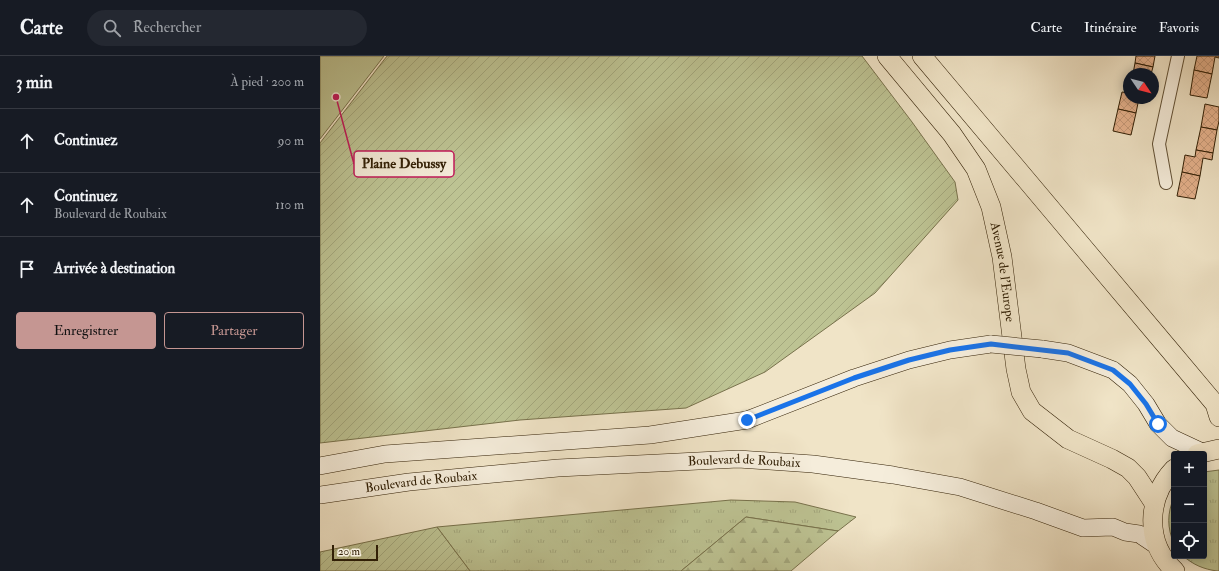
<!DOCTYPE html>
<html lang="fr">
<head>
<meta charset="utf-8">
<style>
  :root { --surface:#171b24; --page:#242831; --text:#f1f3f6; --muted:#9ea1a6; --line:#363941; --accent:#c59692 }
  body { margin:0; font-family:"IM FELL Double Pica",serif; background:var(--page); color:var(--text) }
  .controls { position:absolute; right:12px; bottom:12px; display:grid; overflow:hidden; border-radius:4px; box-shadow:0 2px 10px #0003 }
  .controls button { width:36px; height:36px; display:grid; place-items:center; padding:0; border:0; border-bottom:1px solid var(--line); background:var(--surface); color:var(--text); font:20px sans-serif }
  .compass { position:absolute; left:803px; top:12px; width:36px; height:36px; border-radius:50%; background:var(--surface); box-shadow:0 2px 10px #0003; rotate:125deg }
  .scale { position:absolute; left:12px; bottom:10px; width:46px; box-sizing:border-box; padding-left:4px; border:2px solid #322006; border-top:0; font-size:11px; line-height:14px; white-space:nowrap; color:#322006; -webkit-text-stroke:3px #f5eddb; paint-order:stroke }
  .stop { position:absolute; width:12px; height:12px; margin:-9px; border:3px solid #1a73e8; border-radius:50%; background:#fff }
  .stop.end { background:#1a73e8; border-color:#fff; box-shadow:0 1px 4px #0008 }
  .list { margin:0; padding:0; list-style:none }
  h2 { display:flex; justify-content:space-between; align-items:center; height:52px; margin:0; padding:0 16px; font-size:17px }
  h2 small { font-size:13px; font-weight:400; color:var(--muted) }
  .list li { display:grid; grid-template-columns:26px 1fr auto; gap:12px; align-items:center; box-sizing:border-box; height:64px; padding:0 16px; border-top:1px solid var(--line) }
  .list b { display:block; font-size:15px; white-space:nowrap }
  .list p { margin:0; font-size:13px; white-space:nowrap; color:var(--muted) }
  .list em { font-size:13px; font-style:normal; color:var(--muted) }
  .actions { display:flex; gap:8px; padding:12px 16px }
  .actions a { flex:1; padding:9px 0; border:1px solid var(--accent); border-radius:4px; text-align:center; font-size:14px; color:var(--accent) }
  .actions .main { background:var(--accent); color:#111 }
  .icon { flex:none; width:22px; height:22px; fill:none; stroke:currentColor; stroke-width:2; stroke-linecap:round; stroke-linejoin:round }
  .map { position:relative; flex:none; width:899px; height:515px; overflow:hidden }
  header { display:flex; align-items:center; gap:24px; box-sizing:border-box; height:56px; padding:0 20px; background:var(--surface); border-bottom:1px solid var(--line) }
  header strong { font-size:19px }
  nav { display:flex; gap:22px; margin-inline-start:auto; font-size:14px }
  .search { width:280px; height:36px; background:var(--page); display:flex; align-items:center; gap:10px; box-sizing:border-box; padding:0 14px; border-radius:22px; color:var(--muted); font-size:15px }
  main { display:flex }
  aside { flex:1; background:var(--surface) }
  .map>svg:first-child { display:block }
  .grass { fill:url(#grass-tufts); stroke:#78724c }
  .forest { fill:url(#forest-firs); stroke:#78724c }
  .park { fill:#bdc393; stroke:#78724c }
  .garden { fill:url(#garden-furrows); stroke:#78724c }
  .building { fill:url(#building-cross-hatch); stroke:#322006 }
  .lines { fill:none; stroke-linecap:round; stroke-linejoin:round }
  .minor-casing { stroke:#625136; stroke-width:14 }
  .secondary-casing { stroke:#322006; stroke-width:18 }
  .primary-casing { stroke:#322006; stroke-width:20 }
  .minor { stroke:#f5eddb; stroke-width:12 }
  .secondary { stroke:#f5eddb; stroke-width:17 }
  .primary { stroke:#f0e4c7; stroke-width:19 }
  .secondary-bridge-casing { stroke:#322006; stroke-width:18; stroke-linecap:butt }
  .secondary-bridge { stroke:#f5eddb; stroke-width:17 }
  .route { stroke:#1a73e8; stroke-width:5 }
  .labels { text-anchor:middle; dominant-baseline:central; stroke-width:3; stroke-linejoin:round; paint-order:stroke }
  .street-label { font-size:13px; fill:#322006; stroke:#f5eddb }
  .leader { fill:none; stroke:#c2185b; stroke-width:1.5 }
  .callout-dot { fill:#c2185b; stroke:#f5eddb; stroke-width:1.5 }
  .callout { fill:#f5eddb; stroke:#c2185b; stroke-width:1.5 }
  .callout-label { font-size:14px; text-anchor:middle; font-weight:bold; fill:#322006 }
</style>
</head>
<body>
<header>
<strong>Carte</strong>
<div class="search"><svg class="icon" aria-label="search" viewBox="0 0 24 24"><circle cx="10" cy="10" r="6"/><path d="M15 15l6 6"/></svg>Rechercher</div>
<nav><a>Carte</a><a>Itinéraire</a><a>Favoris</a></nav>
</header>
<main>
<aside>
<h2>3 min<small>À pied · 200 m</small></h2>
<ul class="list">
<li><svg class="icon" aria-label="ahead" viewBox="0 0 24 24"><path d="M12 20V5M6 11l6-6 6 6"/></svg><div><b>Continuez</b></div><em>90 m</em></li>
<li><svg class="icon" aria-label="ahead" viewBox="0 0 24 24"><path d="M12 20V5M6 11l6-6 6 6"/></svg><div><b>Continuez</b><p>Boulevard de Roubaix</p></div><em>110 m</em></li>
<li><svg class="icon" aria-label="arrive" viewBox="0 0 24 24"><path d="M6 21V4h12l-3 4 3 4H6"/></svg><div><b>Arrivée à destination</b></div></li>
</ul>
<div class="actions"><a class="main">Enregistrer</a><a>Partager</a></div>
</aside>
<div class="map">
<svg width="899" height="515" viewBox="0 0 899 515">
  <defs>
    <pattern id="grass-tufts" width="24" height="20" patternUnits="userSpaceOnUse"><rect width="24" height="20" fill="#bdc393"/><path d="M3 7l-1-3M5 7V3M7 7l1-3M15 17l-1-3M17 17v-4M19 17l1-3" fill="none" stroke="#a3a77d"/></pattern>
    <pattern id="forest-firs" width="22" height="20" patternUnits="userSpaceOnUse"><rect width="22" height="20" fill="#bdc393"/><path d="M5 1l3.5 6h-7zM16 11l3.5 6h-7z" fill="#a3a77d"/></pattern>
    <pattern id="garden-furrows" width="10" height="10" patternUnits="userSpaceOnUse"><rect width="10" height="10" fill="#bdc393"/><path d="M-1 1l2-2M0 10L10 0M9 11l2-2" fill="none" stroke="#a3a77d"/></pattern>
    <pattern id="building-cross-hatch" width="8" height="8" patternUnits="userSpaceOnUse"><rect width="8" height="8" fill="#e5b28d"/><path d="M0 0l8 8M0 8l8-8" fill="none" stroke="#c59978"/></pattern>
  </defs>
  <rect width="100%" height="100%" fill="#f0e4c7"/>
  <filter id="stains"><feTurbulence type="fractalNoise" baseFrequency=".005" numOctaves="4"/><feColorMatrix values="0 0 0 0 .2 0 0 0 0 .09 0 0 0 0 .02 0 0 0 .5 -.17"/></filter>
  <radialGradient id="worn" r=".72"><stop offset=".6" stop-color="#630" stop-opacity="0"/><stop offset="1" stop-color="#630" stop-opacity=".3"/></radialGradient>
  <!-- grass -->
  <g class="grass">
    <path d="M899,414v101h-2c-14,-2 -23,-6 -34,-15h21v-84z"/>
    <path d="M854,441v47c-7,-17 -7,-30 0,-47z"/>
    <path d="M411,444l64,2 61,15 -18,14 -92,-14 -65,54h-211l-33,-44z"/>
  </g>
  <!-- forest -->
  <path class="forest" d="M426,461l92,14 -47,40h-110z"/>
  <!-- park -->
  <path class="park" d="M0,0h64l-64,83z"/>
  <!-- garden -->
  <g class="garden">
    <path d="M67,0h475l50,66 43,60 3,18 -83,93 -110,79 -79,36 -166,12 -200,23v-300z"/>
    <path d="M117,471l33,44h-150v-19z"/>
  </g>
  <!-- building -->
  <g class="building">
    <path d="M816,0h19l-2,11 -18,-4z"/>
    <path d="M877,0h22v2l-4,-1 -3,17 -18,-4z"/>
    <path d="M815,7l18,4 -2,7h-18z"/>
    <path d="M874,14l18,4 -5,24 -17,-3z"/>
    <path d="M809,35v7h10l-3,15 -18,-4 4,-17 7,1z"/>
    <path d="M885,48l14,3v14l-2,9 -16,-3z"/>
    <path d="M798,53l18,4 -5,22 -18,-4z"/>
    <path d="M881,71l16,3 -4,23 -17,-3z"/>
    <path d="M876,94l17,3 -1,7 -9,-2 -3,18 -18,-4 3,-17 10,2z"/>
    <path d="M862,116l18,4 -5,23 -18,-3z"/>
  </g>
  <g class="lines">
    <!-- minor casing -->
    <g class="minor-casing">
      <path id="minor" d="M846,127l-7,-39 19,-88"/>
    </g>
    <!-- secondary casing -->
    <g class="secondary-casing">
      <g id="secondary">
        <path d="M722,293l26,4 45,17 17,14 16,20 12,20 14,14 30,14"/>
        <path d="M0,410l65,-12 265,-19 97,-15 107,-42 55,-18 41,-10 41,-6"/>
        <path id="s1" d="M0,439l89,-13 149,-14 180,-9 75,5 80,11 67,12 76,24 47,17 30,-1 12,5 14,2 18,12"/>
      </g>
    </g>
    <!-- primary casing -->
    <g class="primary-casing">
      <g id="primary">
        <path id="s2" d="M567,0l65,78 24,35 15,38 11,50 14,112 5,23 11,19 36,28 44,20 16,9 9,9 17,26"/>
        <path d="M602,0l246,292 47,56 4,13"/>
        <path d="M877,398l22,-5"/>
        <path d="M854,413c-27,28 -30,74 1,102"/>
      </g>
    </g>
    <!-- minor -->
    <use href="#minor" class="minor"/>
    <!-- secondary -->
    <use href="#secondary" class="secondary"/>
    <!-- primary -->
    <use href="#primary" class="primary"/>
    <!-- secondary-bridge casing -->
    <g class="secondary-bridge-casing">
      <path id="secondary-bridge" d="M671,288l51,5"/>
    </g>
    <!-- secondary-bridge -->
    <use href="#secondary-bridge" class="secondary-bridge"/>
  </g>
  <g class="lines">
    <!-- route -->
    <path class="route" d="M427,364l107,-42 55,-18 41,-10 41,-6 77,9 45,17 17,14 16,20 12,20"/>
  </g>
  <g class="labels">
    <!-- street labels -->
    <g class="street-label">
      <text stroke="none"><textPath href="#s2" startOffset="251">Avenue de l'Europe</textPath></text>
      <text stroke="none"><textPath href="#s1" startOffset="426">Boulevard de Roubaix</textPath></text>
      <text stroke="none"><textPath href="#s1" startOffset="102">Boulevard de Roubaix</textPath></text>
    </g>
  </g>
  <!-- callouts -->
  <path class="leader" d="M16 41L34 108"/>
  <circle class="callout-dot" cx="16" cy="41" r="4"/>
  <rect class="callout" x="34" y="95" width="100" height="26" rx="4"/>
  <g class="callout-label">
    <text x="84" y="112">Plaine Debussy</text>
  </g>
  <rect width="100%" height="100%" filter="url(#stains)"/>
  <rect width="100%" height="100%" fill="url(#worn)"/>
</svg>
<div class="controls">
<button>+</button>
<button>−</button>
<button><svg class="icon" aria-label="locate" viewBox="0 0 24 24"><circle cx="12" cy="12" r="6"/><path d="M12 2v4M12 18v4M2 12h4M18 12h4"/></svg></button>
</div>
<svg class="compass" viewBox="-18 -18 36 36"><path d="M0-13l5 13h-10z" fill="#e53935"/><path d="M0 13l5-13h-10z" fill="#9ea1a6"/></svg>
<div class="scale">20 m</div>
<div class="stop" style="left:838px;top:368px"></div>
<div class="stop end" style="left:427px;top:364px"></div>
</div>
</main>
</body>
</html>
